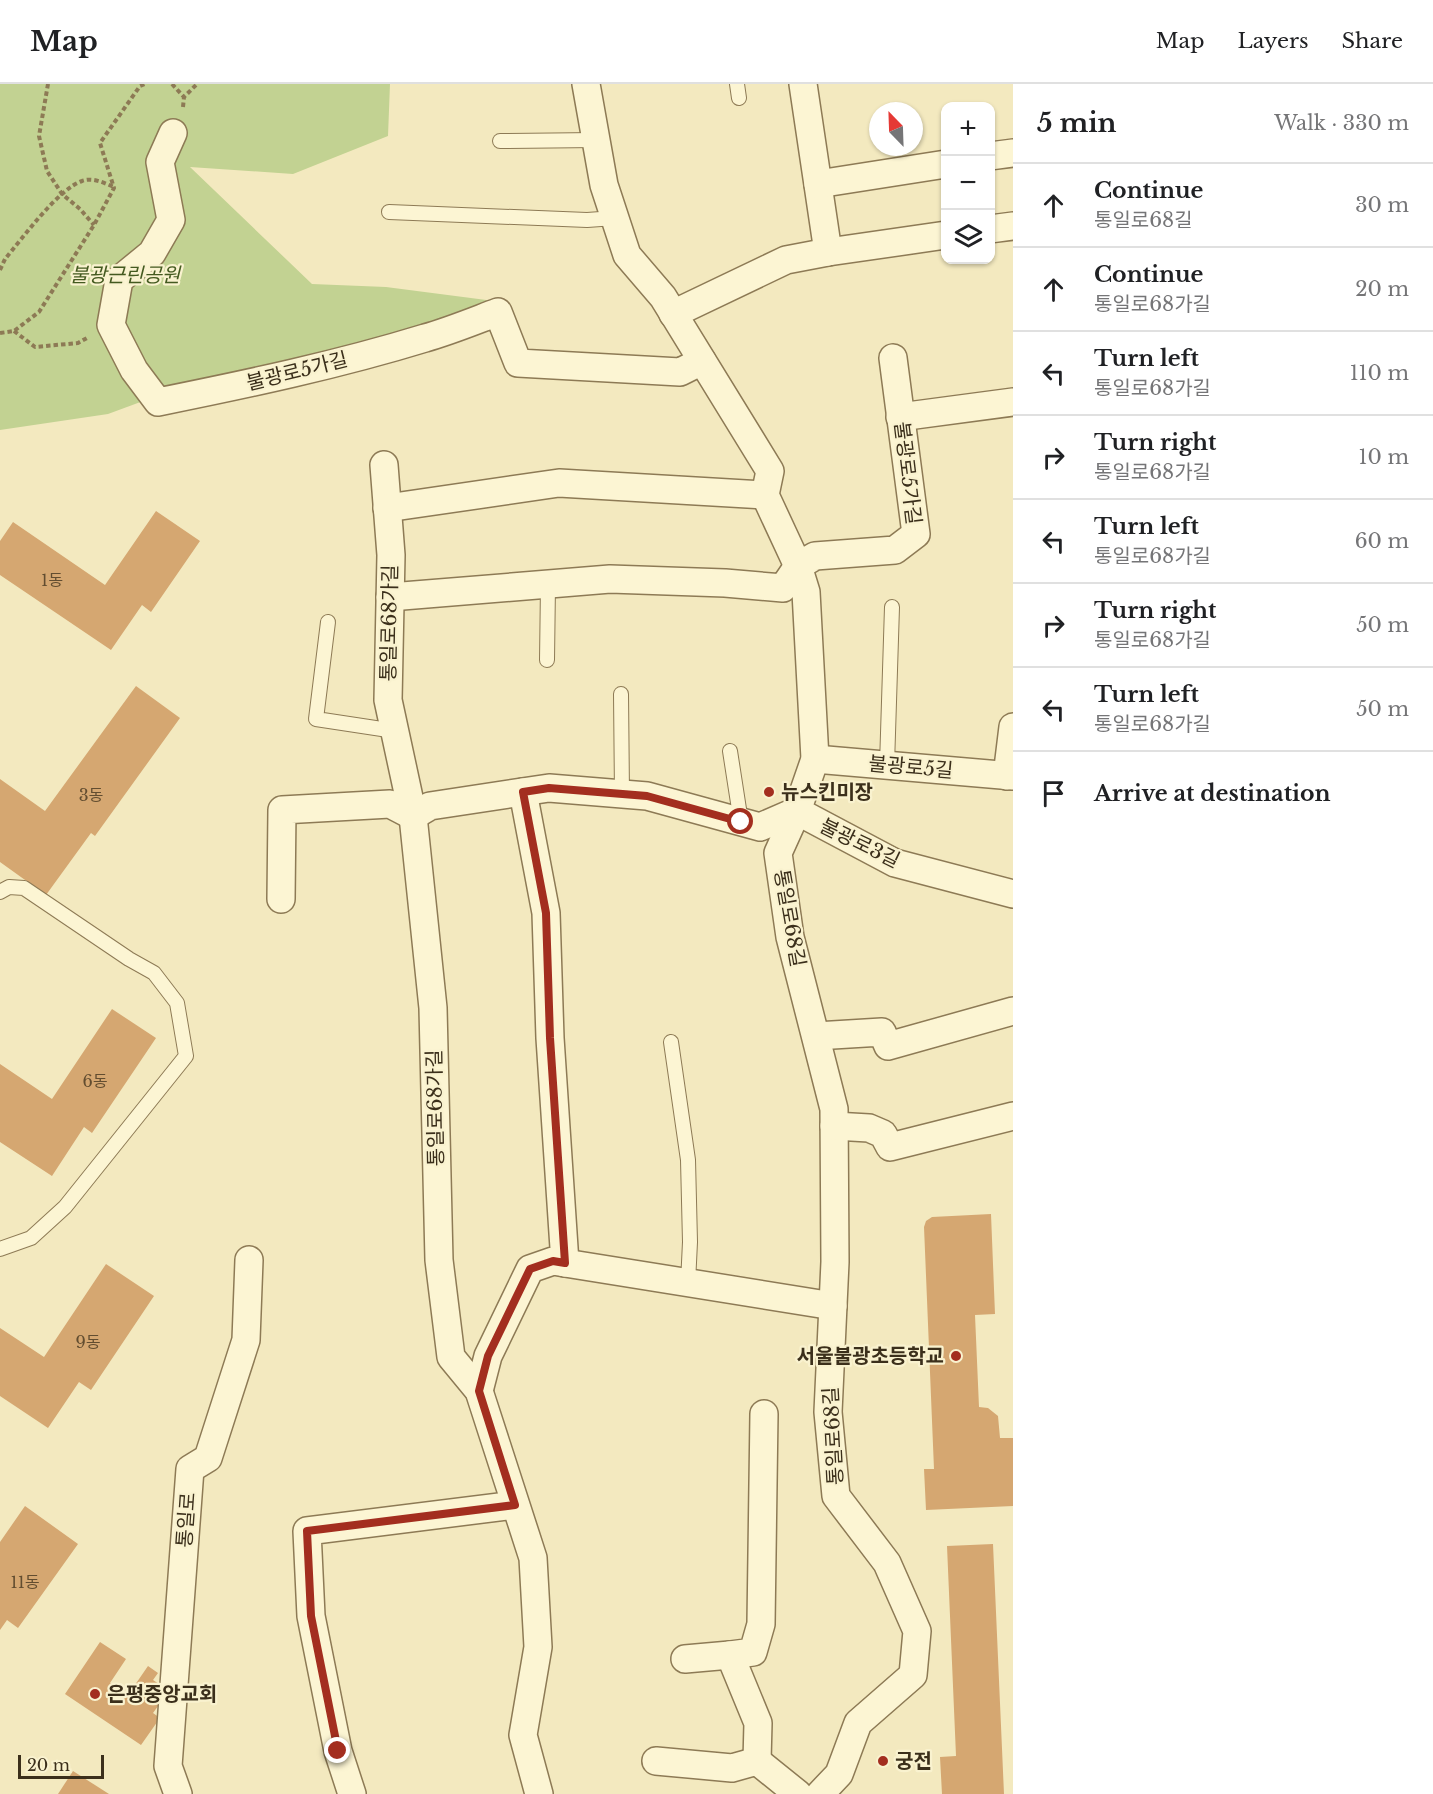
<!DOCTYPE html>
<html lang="en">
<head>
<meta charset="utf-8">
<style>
  :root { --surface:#fff; --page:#f6f6f6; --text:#202124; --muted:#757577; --line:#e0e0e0 }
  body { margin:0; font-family:"Libre Baskerville","Noto Sans KR",serif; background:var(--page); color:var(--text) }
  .controls { position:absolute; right:18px; top:18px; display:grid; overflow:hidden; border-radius:12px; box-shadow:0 2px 4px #0004 }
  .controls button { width:54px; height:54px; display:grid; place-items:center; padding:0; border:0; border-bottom:2px solid var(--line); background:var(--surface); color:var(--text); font:30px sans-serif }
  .compass { position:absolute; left:869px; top:18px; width:54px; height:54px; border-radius:50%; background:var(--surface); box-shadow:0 2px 4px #0004; rotate:337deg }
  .scale { position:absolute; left:18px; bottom:15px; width:86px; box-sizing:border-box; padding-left:6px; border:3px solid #3b2f1b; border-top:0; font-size:16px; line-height:21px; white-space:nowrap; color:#3b2f1b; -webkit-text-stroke:4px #f9f2cf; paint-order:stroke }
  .stop { position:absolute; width:18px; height:18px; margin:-14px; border:4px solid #a32e1f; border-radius:50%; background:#fff }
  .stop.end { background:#a32e1f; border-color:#fff; box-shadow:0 2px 6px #0008 }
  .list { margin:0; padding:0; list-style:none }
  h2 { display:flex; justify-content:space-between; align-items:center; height:78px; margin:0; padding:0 24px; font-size:26px }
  h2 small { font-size:20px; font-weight:400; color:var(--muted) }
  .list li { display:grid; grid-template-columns:39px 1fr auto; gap:18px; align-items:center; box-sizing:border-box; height:84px; padding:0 24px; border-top:2px solid var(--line) }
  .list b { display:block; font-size:22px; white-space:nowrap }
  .list p { margin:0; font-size:20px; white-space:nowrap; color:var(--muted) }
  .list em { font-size:20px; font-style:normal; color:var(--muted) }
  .icon { flex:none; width:33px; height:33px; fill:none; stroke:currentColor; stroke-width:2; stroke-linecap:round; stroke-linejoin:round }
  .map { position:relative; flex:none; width:1013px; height:1710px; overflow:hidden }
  header { display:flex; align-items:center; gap:36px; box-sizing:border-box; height:84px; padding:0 30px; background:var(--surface); border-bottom:2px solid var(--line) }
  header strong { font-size:28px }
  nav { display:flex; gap:33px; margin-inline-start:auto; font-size:21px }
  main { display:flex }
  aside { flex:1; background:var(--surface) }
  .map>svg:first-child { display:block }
  .green { fill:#c2d292 }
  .building { fill:#d5a771 }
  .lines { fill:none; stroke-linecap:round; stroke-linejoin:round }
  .service-casing { stroke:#8d7a55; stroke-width:16 }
  .minor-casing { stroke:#8d7a55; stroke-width:30 }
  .path { stroke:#8d7a55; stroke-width:4; stroke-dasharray:4.5 3; stroke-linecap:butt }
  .service { stroke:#fcf5d3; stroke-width:14 }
  .minor { stroke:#fcf5d3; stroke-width:27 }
  .route { stroke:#a32e1f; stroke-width:8 }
  .poi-dot { fill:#a32e1f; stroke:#f9f2cf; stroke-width:2 }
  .labels { text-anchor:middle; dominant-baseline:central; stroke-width:4.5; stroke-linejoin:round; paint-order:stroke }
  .number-label { font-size:16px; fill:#624d30 }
  .park-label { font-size:20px; font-style:italic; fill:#445a20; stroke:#f9f2cf }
  .street-label { font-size:20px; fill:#3b2f1b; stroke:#f9f2cf }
  .poi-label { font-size:20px; font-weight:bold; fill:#3b2f1b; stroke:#f9f2cf; text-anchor:start }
</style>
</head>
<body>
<header>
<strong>Map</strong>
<nav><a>Map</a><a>Layers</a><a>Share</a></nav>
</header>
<main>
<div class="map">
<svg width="1013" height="1710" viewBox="0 0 1013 1710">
  <rect width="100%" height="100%" fill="#f3e9bf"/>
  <!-- green -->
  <path class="green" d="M0,0h390l-2,52 -95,38 -103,-7 122,117 74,3 108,14 -134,45 -168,37 -84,31 -108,16z"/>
  <!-- building -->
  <g class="building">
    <path d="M156,427l44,30 -49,71 -9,-7 -31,45 -111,-75v-34l13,-19 92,63z"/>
    <path d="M136,602l44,32 -85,118 -4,-3 -45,62 -46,-33v-83l45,32z"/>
    <path d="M112,925l44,29 -64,95 -8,-6 -32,49 -52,-34v-78l52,35z"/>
    <path d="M991,1130l4,100 -20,1 4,92 9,1 10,8 2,22h13v68l-87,4 -2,-41h10l-10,-242 2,-6 6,-4z"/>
    <path d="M106,1180l48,32 -63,94 -12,-8 -31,46 -48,-32v-68l44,29z"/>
    <path d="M25,1422l53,38 -60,84 -11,-8 -7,10v-88z"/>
    <path d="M993,1460l11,250h-62l-2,-37 16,-1 -9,-210z"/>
    <path d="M100,1558l26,17 -16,24 18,12 20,-29 10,7 -5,7 9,6 -5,7 7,5 -11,15 7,5 -19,27 -76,-51z"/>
    <path d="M73,1687l36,23h-51z"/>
  </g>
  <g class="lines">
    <!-- service casing -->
    <g class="service-casing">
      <g id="service">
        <path d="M737,0l2,14"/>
        <path d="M500,57l96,-1"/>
        <path d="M389,128l198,8 28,-2"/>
        <path d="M328,538l-12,97 79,12"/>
        <path d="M547,576l1,-75"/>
        <path d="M621,610l1,100"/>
        <path d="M730,667l11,71"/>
        <path d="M887,681l5,-158"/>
        <path d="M0,808l9,-5 15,1 105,71 25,14 23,30 9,53 -121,151 -34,31 -31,11"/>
        <path d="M671,958l17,118 2,82 -2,41"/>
      </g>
    </g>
    <!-- minor casing -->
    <g class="minor-casing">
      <g id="minor">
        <path d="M586,0l18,101 23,70 36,42 107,174 -5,24 33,71 8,26 9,167 -18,52 98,52 118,31"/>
        <path d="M803,0l25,168"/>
        <path d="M173,49l-13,29 11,58 -19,33 -33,27 -8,45 23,45 24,32c89,-18 179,-37 267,-64 25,-7 49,-17 73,-26l20,51 162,9 22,-11"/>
        <path d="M990,72l23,-3"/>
        <path d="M818,100l128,-20"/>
        <path d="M990,145l23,-3"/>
        <path d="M673,230l113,-54 42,-8 118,-17"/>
        <path d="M900,333l113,-15"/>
        <path d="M384,381l7,90 -3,145 25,116 20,192 6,252 12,97 28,34 54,167 5,89 -15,88 16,59"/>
        <path d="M387,424l172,-25 206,12"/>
        <path d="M390,513l220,-18 115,4 58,5 15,-22 17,-10 80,-6 21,-16 -23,-176"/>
        <path d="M815,675l198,17"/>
        <path d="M1007,692l6,-49"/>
        <path d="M797,727l-19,42 12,84 44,172 1,153 -7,150 8,84 51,67 30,68 -4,44 -55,48 -19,51 -19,20"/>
        <path d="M281,815l1,-89 108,-6 23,12 17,-10 119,-18 98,8 113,31 37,-16"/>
        <path d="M816,952l66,-4 6,14 125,-35"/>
        <path d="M834,1042l35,2 14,6 7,13 123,-31"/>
        <path d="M565,1179l268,43"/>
        <path d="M479,1307l9,-35 42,-87 23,-8 12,2 -15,-225 -4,-125 -23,-121"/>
        <path d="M685,1575l45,-4"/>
        <path d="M656,1677l76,7 25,-7 41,33"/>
        <path d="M757,1677l1,-38 -28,-68 23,-3 8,-28 3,-210"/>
        <path d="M178,1710l-10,-28 22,-297 18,-11 38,-118 3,-80"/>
        <path d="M352,1710l-14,-43 -27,-135 -4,-85 208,-26"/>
      </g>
    </g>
    <!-- path -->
    <g class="path">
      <path d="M48,0l-9,52 8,35 15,23 18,15 14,16"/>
      <path d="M172,0l12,13"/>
      <path d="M183,23l1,-10 13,-13"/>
      <path d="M0,186l5,-11c17,-20 53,-70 77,-78 11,-4 22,2 32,6"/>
      <path d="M14,247l21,16 43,-4 9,-5"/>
      <path d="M0,249l14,-2 25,-19 55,-87 20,-37 -14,-45 40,-57 5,-2"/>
    </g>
    <!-- service -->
    <use href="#service" class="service"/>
    <!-- minor -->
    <use href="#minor" class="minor"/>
  </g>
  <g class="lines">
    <!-- route -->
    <path class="route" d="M338,1667l-27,-135 -4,-85 208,-26 -36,-114 9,-35 42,-87 23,-8 12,2 -15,-225 -4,-125 -23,-121 26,-4 98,8 94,26"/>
  </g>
  <!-- markers -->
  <g class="poi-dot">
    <circle cx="769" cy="708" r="6"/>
    <circle cx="956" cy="1272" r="6"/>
    <circle cx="95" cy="1610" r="6"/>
    <circle cx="883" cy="1677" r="6"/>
  </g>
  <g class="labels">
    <!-- number labels -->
    <g class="number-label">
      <text x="52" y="496">1동</text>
      <text x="91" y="711">3동</text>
      <text x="95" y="997">6동</text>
      <text x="88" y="1258">9동</text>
      <text x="25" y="1498">11동</text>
    </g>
    <!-- park labels -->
    <g class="park-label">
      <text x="125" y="191">불광근린공원</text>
    </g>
    <!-- street labels -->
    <g class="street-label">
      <text transform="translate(297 287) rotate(-14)">불광로5가길</text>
      <text transform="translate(908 389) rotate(83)">불광로5가길</text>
      <text transform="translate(389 539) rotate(-89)">통일로68가길</text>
      <text transform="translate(911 683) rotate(5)">불광로5길</text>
      <text transform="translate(860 759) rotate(26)">불광로3길</text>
      <text transform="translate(790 834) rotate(80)">통일로68길</text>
      <text transform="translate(435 1024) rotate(-91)">통일로68가길</text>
      <text transform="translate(833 1352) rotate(-93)">통일로68길</text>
      <text transform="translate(186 1436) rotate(-86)">통일로</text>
    </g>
    <!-- poi labels -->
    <g class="poi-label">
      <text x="781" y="708">뉴스킨미장</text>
      <text x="944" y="1272" text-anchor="end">서울불광초등학교</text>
      <text x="107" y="1610">은평중앙교회</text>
      <text x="895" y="1677">궁전</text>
    </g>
  </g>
</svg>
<div class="controls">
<button>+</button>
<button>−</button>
<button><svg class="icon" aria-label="layers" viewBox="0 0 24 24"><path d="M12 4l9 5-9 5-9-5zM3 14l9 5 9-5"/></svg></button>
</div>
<svg class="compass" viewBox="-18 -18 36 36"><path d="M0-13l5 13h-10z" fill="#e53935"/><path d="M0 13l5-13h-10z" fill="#757577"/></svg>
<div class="scale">20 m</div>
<div class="stop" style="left:741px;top:738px"></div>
<div class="stop end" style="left:338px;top:1667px"></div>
</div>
<aside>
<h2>5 min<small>Walk · 330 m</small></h2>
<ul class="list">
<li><svg class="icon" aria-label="ahead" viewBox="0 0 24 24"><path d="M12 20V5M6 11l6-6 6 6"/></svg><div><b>Continue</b><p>통일로68길</p></div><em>30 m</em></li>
<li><svg class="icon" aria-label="ahead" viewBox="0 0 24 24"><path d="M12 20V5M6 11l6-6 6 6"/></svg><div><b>Continue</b><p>통일로68가길</p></div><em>20 m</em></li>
<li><svg class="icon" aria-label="left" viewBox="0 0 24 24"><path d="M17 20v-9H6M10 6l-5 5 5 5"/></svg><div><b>Turn left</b><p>통일로68가길</p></div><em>110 m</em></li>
<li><svg class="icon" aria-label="right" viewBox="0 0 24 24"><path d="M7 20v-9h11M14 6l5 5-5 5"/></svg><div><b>Turn right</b><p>통일로68가길</p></div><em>10 m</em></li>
<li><svg class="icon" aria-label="left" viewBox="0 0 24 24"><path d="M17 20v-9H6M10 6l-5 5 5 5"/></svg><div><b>Turn left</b><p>통일로68가길</p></div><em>60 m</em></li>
<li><svg class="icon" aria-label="right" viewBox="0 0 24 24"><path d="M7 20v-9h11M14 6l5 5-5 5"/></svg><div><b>Turn right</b><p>통일로68가길</p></div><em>50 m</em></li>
<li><svg class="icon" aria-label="left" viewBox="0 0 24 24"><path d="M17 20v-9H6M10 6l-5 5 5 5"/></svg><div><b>Turn left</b><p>통일로68가길</p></div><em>50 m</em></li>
<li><svg class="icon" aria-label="arrive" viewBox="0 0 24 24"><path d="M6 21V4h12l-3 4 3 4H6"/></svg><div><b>Arrive at destination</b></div></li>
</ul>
</aside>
</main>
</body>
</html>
